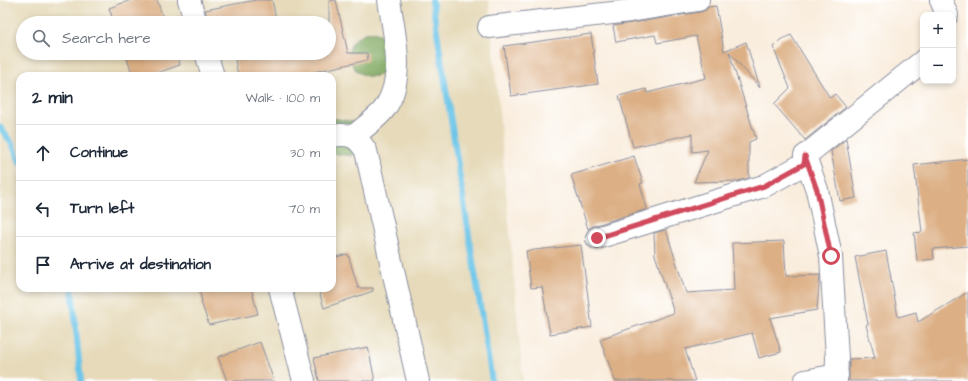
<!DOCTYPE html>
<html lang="en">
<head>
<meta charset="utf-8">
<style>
  :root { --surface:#fff; --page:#f6f6f7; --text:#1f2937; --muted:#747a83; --line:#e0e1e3 }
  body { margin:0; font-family:"Architects Daughter",sans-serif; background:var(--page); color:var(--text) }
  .controls { position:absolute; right:12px; top:12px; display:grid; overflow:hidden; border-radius:8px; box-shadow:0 2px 6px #0003 }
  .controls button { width:36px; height:36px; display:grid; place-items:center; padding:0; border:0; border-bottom:1px solid var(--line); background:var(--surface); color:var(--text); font:20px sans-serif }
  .stop { position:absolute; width:12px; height:12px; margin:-9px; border:3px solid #d1495b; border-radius:50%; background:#fff }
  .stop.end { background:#d1495b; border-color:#fff; box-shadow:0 1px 4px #0008 }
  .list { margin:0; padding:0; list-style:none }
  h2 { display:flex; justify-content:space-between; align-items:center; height:52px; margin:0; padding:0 16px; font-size:17px }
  h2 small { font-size:13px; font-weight:400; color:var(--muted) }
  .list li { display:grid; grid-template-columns:26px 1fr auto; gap:12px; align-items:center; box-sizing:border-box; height:56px; padding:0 16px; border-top:1px solid var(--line) }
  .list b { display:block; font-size:15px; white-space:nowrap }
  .list em { font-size:13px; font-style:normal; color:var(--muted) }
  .icon { flex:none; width:22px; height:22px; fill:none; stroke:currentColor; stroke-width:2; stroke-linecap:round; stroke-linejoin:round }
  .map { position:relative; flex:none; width:968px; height:381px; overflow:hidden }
  .search { position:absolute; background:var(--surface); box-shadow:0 2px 6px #0003; left:16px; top:16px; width:320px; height:44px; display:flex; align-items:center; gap:10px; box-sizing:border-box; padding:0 14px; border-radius:22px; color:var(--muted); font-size:15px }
  .panel { position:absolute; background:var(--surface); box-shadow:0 2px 6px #0003; left:16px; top:72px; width:320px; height:220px; border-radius:12px }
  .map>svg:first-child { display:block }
  .built { fill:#e6daba; fill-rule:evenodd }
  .forest { fill:#80a860; stroke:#4e6c5f }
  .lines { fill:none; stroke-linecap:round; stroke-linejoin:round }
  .stream { stroke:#6ac5e8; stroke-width:6 }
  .building { fill:#dcaf84 }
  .minor-casing { stroke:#8a8e9e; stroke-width:24 }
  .minor { stroke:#fff; stroke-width:22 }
  .route { stroke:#d1495b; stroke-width:5 }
</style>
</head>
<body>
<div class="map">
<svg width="968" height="381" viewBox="0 0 968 381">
  <rect width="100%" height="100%" fill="#fff"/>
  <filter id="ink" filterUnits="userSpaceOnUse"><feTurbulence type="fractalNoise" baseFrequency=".025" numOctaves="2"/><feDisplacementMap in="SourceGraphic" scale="8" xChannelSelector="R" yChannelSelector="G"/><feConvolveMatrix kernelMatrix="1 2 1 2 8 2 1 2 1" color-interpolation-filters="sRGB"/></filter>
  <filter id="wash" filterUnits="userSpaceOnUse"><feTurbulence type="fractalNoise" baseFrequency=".012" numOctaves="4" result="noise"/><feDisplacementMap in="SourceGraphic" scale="16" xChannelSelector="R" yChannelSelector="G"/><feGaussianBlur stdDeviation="0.9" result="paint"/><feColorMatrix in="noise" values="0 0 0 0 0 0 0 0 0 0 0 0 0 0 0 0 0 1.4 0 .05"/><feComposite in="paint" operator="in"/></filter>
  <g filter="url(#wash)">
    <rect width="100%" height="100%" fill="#f9eddd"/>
    <!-- built -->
    <path class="built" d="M0,0h489l34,381h-523zM23,23h306v30h-306zM20,76h312v212h-312z"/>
    <!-- forest -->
    <g class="forest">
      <path d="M368,32c8,0 13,2 20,8l1,28c-28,28 -62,-22 -21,-36z"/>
      <path d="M332,118l22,4 15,20 -17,14 -20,-3z"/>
    </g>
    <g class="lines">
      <!-- stream -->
      <g class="stream">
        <path d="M432,0l60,381"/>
        <path d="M0,127l12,17 8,18"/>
        <path d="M72,288l9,93"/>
      </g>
    </g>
    <g id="blocks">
      <!-- building -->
      <g class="building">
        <path d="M131,0h26l8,23h-51l-5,-15z"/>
        <path d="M256,0h16l5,23h-69l-3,-13z"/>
        <path d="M336,0l12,53h19l1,7 -63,14v-2l-20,4h-47l-4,-23h95v-52z"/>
        <path d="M716,6l8,45 22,-9 14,46 -31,-36 27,87 -7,3v36l-11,3 -44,1 14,-32 -16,2v-18l-59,13 -14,-51 27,-7 1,4 59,-15 -10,-42 -39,7 -2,-8 -39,7 -3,-16 87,-14 6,-2 2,-3z"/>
        <path d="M591,34l7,50 -87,12 -7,-50z"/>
        <path d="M791,35l39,63 5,-4 11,13 -41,33 -31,-36 16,-16 -17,-41 7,-7z"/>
        <path d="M125,53h51l4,12 -32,11h-15z"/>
        <path d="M846,139l10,59 -16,3 -9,-50z"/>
        <path d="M634,156l9,27 -3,1 7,25 -54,17 -5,3 -17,-54z"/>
        <path d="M968,159v87l-35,3 1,10 -17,2 -3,-28 8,-1 -8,-67z"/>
        <path d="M666,230l20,63 48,-3 -2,-47 52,-2 2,35 34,-1 -3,35 -47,8 11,34 -22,6 -7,-25 -67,16 10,32h-80l-15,-42 74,-26 -19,-58 -1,-22z"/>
        <path d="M581,245l11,82 -42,7 -8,-47 -11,1 -5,-37z"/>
        <path d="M886,251l12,66 18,-5 2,10 50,-30v89h-119v-22l26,-1 -9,-33 2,-1 -13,-67z"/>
        <path d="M348,254l10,34h15v3l-49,17 -6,-20h14v-30z"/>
        <path d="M199,288h52l7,26 -49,11 -8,-23h1z"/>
        <path d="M260,342l14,39h-47l-9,-24z"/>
        <path d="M368,347l7,34h-56l-5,-23z"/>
      </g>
    </g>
  </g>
  <g filter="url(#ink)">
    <use href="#blocks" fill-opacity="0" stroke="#8a8e9e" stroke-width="1"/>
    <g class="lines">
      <!-- minor casing -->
      <g class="minor-casing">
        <g id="minor">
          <path d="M189,0l7,23"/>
          <path d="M941,0l6,15"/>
          <path d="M489,27l141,-16 68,-11"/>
          <path d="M206,53l7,23"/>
          <path d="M332,136c17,-3 25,0 34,15l52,230"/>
          <path d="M354,136c8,-7 25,-19 31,-28 21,-31 9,-74 4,-108"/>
          <path d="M805,156l12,34 14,66 6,102 -1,23"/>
          <path d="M597,238l167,-52 40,-22 1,-8 118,-95"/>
          <path d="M280,288l24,93"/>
          <path d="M805,381l32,-6"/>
        </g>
      </g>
      <!-- minor -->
      <use href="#minor" class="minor"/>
    </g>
  </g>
  <g class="lines" filter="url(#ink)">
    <!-- route -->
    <path class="route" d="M597,238l167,-52 40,-22 1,-8 12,34 14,66"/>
  </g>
</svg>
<div class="controls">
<button>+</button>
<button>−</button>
</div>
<div class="stop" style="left:831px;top:256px"></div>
<div class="stop end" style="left:597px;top:238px"></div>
<div class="search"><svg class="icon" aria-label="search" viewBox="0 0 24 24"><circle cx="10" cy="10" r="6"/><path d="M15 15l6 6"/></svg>Search here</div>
<section class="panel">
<h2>2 min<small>Walk · 100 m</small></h2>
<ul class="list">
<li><svg class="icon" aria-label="ahead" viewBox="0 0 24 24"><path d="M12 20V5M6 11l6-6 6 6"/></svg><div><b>Continue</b></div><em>30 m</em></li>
<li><svg class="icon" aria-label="left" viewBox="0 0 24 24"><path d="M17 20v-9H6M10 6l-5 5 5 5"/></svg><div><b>Turn left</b></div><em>70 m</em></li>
<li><svg class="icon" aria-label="arrive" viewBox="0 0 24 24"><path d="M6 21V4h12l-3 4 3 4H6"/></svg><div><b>Arrive at destination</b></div></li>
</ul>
</section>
</div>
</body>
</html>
